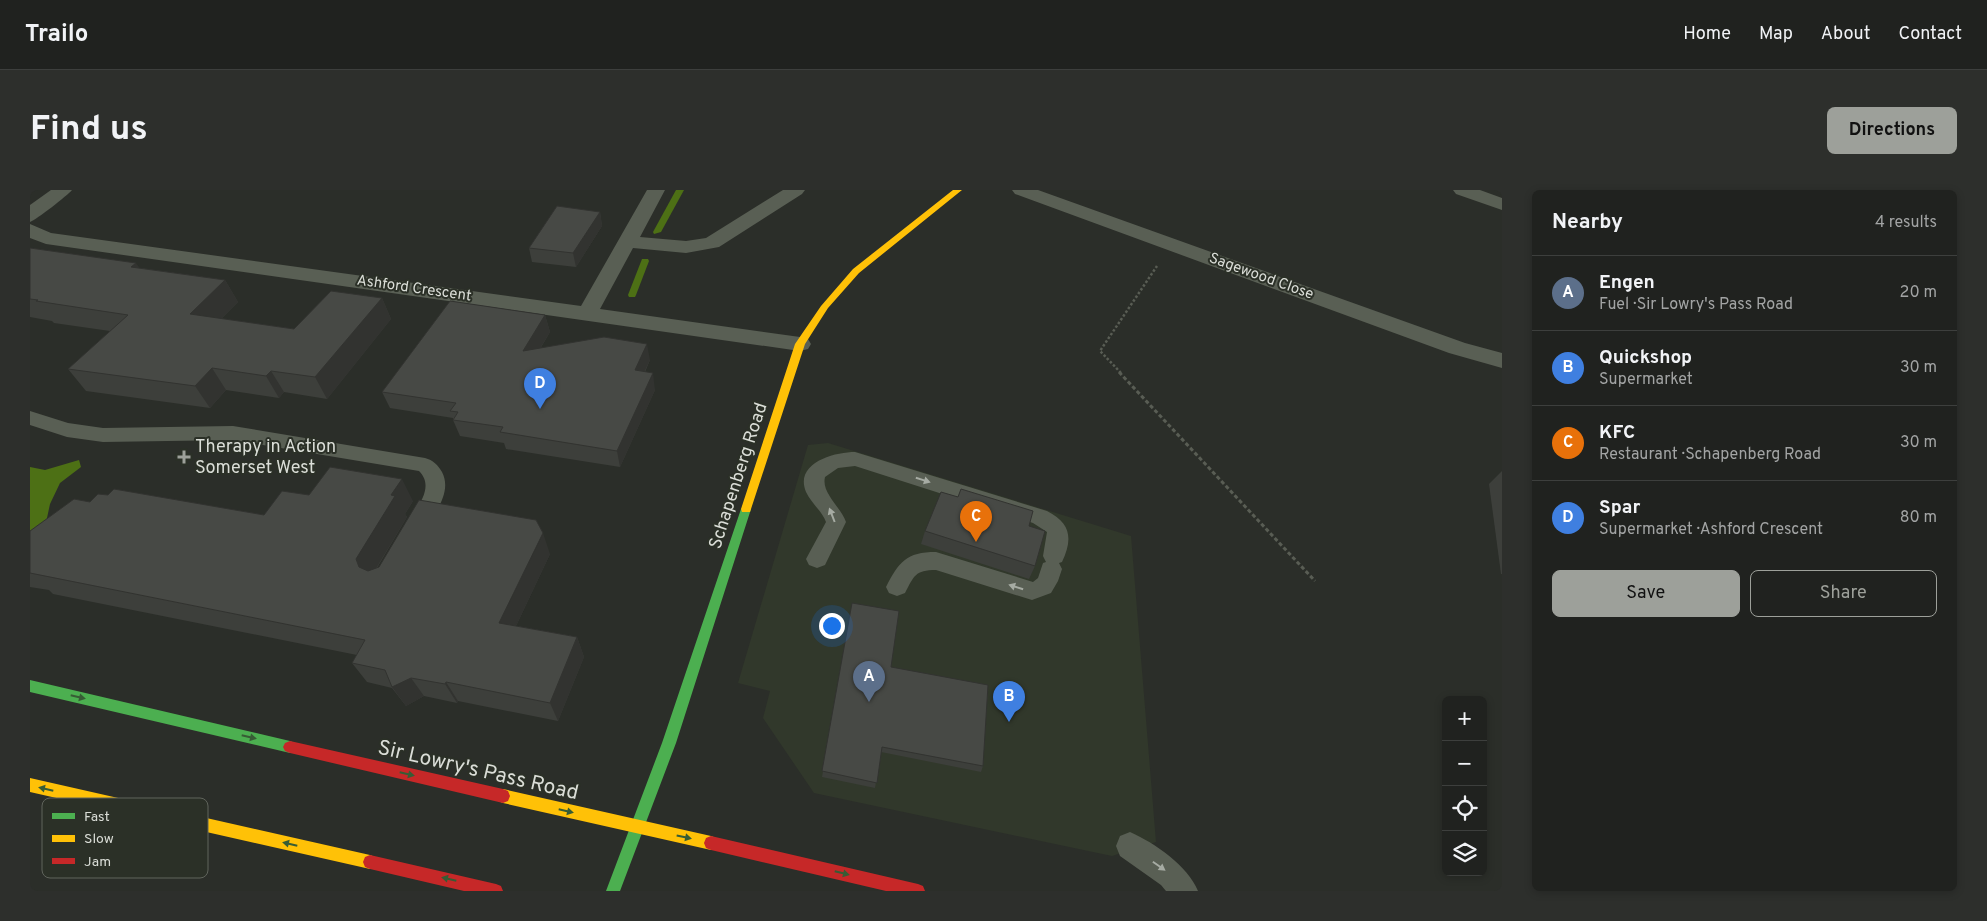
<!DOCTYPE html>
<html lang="en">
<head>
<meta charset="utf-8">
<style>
  :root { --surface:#20221f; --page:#2d2f2c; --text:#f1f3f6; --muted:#a2a4a4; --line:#3d3f3d; --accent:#9da09a }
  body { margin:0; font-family:Overpass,sans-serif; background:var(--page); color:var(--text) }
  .controls { position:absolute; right:15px; bottom:15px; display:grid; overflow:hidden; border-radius:8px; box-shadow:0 2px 8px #0003 }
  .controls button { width:45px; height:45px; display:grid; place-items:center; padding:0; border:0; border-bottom:1px solid var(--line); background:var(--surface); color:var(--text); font:25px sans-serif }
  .you { position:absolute; left:801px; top:435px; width:18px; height:18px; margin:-12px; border:4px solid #fff; border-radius:50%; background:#1a73e8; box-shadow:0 0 0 8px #1a73e833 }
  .badge { display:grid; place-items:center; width:32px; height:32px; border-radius:50%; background:var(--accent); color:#fff; font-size:16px; font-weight:700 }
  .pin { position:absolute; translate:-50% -41px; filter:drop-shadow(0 1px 2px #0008) }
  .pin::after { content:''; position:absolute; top:26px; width:18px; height:15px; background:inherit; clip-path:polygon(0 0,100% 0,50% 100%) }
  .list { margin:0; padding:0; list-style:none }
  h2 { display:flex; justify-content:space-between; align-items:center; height:65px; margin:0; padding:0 20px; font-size:21px }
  h2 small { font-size:16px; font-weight:400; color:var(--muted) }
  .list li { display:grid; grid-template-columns:32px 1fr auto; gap:15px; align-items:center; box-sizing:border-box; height:75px; padding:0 20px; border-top:1px solid var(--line) }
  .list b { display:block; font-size:19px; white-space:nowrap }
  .list p { margin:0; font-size:16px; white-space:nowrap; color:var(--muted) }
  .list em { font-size:16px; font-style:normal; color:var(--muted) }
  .actions { display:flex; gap:10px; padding:15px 20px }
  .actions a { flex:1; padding:11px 0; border:1px solid var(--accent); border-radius:8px; text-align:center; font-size:18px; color:var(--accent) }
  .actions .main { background:var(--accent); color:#111 }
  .icon { flex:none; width:28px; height:28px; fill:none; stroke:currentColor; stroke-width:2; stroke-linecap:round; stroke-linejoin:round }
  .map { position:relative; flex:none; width:1472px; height:701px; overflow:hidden; border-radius:8px }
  header { display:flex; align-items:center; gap:30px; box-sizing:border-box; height:70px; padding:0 25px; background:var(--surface); border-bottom:1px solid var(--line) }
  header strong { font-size:24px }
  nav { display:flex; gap:28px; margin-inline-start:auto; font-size:18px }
  .intro { display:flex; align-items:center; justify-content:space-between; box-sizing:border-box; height:120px; padding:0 30px }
  h1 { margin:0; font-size:35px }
  .button { padding:12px 22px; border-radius:8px; background:var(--accent); color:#111; font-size:18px; font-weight:700 }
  main { display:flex; gap:30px; padding:0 30px }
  aside { flex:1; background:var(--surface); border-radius:8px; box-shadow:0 2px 8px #0003 }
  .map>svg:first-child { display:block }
  .built { fill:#31382b }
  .water { fill:#4d7015 }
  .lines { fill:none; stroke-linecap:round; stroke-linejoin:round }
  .stream { fill:#4d7015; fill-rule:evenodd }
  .path-far1 { stroke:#595d54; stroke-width:2.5; stroke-dasharray:2.5 2; stroke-linecap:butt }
  .path { stroke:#595d54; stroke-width:3; stroke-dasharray:4 2.5; stroke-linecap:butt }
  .lane { fill:#595f54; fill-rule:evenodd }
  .street { fill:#595f54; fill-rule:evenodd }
  .fast { fill:#4caf50; fill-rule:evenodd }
  .slow { fill:#ffc107; fill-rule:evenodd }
  .jam { fill:#c62828; fill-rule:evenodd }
  .wall { fill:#3d3f3b }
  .shaded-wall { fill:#323330 }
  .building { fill:#474945; stroke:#323330 }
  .oneway { fill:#a6aba3 }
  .oneway2 { fill:#375c35 }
  .poi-dot { fill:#9da09a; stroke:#2b3027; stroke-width:2 }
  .labels { text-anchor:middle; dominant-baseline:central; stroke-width:4; stroke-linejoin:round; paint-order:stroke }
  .far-street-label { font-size:15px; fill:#daddd7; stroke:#2b3027 }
  .poi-label { font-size:18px; fill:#daddd7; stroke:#2b3027; text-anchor:start }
  .street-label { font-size:18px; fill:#daddd7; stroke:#2b3027 }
  .near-street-label { font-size:21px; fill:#daddd7; stroke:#2b3027 }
  .key { fill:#2b3027; stroke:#60645c; stroke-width:1 }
  .key-label { font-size:14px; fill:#daddd7 }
</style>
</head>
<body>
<header>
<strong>Trailo</strong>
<nav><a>Home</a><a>Map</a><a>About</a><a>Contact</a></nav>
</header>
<div class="intro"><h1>Find us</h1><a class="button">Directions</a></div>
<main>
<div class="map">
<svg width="1472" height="701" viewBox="0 0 1472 701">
  <rect width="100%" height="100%" fill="#2b2e29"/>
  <!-- built -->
  <path class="built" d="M798,253l303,93 25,306 -44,14 -298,-63 -51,-75 7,-27 -32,-8 70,-238z"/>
  <!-- water -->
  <path class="water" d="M49,270l2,7 -21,16 -10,21 -6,28 -14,18v-83l15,3z"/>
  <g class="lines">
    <!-- stream -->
    <g class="stream">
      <path d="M646,0h8l-23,42 -7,2 -1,-2z"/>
      <path d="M612,69h6l1,2 -13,34 -1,2h-6l-1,-2z"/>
    </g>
    <!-- path-far1 -->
    <path class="path-far1" d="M1091,183l-21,-22 57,-85"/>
    <!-- path -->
    <path class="path" d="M1089,182l196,209"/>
    <!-- lane -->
    <g class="lane">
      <path d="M0,221l38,12 35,5 130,-2 192,32c8,2 13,7 17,14 11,21 -9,44 -20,61l-7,2 -7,-2 -3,-6c8,-16 32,-38 14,-56l-186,-31 -130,2 -36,-5 -37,-12z"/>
      <path d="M825,262l192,59c24,12 26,28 15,51l-3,1 3,6 -4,12 -7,12 -19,7 -96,-30c-21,0 -22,6 -31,23l-8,3 -8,-3 -3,-6c13,-25 20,-35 50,-35l97,30 5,-4 5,-15 3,-1 -3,-6 4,-24 -14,-9 -178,-57 -17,2 -13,9c-4,16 16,30 21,45l-21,43 -8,3 -8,-3 -3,-6 20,-37c-4,-11 -15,-19 -20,-30 -12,-29 28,-40 49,-40z"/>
      <path d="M1100,642c25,11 58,34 68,59h-32l-5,-6 -41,-29 -4,-10 4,-10z"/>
    </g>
    <!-- street -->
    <g class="street">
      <path d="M21,0h21c-4,5 -36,30 -42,32v-17z"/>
      <path d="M617,0h18l-25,47 46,4 20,-3 77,-48h22l-3,4 -83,53 -33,6 -53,-5 -33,61 200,28 8,2 3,5 -3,5 -8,2 -754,-107 -16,-6v-14l21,9 530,73z"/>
      <path d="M982,0h26l427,153 37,10v15l-53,-15 -434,-159z"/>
      <path d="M1423,0h27l22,8v12l-46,-16z"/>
    </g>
    <!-- fast -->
    <g class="fast">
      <path d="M716,315l5,4 -75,234 -56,148h-14l56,-148 79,-234z"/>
      <path d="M0,490l260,61 5,2 2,4 -2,4 -5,2 -260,-61z"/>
    </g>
    <!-- slow -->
    <g class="slow">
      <path d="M923,0h9l-103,83 -31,35 -23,36 -54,165 -1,3h-8l-1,-3 54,-165 26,-38 32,-37z"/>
      <path d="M0,588l340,77 5,2 2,5 -2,5 -5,2 -340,-77z"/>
      <path d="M473,599l208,47 5,2 2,5 -2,5 -5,2 -208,-47 -5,-2 -2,-5 2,-5z"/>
    </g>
    <!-- jam -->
    <g class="jam">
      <path d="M260,551l213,48 5,2 2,5 -2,5 -5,2 -213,-50 -5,-2 -2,-4 2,-4z"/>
      <path d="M681,646l207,48 5,2 2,5h-39l-175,-41 -5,-2 -2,-5 2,-5z"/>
      <path d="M340,665l126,29 5,2 2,5h-39l-94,-22 -5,-2 -2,-5 2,-5z"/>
    </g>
  </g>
  <!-- wall -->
  <g class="wall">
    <path d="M570,22l2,14 -26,41 -44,-5 -3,-14z"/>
    <path d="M0,58l110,20 85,12 13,22 -17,17 73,10 88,-31 9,21 -64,80 -43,-7 -5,6 -53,-8 -16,18 -124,-17 -18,-22 42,-38 -56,-8 -2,-2 -22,-4z"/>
    <path d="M515,125l5,17 -10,17 110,11 -5,12 10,18 -35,77 -114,-18 -2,-6 -44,-7 -7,-16v-2l-63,-10 -8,-16z"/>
    <path d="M1472,281v103h-1l-12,-90z"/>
    <path d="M78,305l156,20 45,-20 104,6 -8,13 2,3 -30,51 173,-14 -34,72 61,11 7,20 -26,64 -100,-20 -1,2 -33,-7 -18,10 -14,-18 -25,-6 -15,-19 5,-8 -304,-61 -4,-4 -19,-3v-56l60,-29z"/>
    <path d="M999,336l6,40 -6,13 -108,-35 4,-13z"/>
    <path d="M822,413l39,64 92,99 -2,6 -100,-20 -6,36 -53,-11z"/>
  </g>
  <!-- shaded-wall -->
  <g class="shaded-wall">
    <path d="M570,22l2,14 -26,41 -3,-14z"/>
    <path d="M106,73l15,21 -20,-17z"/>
    <path d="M195,90l13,22 -34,34 -14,-22z"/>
    <path d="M352,108l9,21 -64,80 -12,-22z"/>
    <path d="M515,125l5,17 -22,36 -5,-17z"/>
    <path d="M617,154l3,16 -13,27 -2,-17z"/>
    <path d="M182,178l14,22 -16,18 -15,-22z"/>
    <path d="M241,181l13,21 -5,6 -13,-22z"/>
    <path d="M623,183l2,17 -35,77 -3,-16z"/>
    <path d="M372,289l11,22 -8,13 2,3 -38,63 -10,-13 -3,-8 35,-64z"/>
    <path d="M513,343l7,21 -42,89 -9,-20z"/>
    <path d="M547,447l7,20 -26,64 -8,-18z"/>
    <path d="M381,488l13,18 -18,10 -14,-19z"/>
    <path d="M416,492l12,19 -1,2 -12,-19z"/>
  </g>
  <!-- building -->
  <g class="building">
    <path d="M527,16l43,6 -27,41 -44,-5z"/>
    <path d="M0,58l106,15 -5,4 94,13 -35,34 104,15 37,-38 51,7 -67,79 -44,-6 -5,5 -54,-8 -17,18 -127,-17 60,-54 -92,-14 2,-1 -8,-1z"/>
    <path d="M420,111l95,14 -22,36 81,-14 43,7 -12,26 18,3 -36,78 -117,-19 3,-5 -50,-7 5,-8 -8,-1 6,-8 -74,-11z"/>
    <path d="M300,277l72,12 -11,16 4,1 -39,63 3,8 9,4 11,-4 40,-67 117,20 7,13 -44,90 78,14 -27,66 -104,-21 -1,2 -34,-6 -19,9 -7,-17 -33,-7 13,-23 -335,-67v-42l44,-32 16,3 8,-8 10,1 6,-6 150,26 18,-24 27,4z"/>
    <path d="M931,299l72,22 -4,15 16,5 -10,35 -110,-35 16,-39 17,5z"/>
    <path d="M822,413l47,8 -8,56 97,18 -5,81 -101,-19 -5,36 -55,-12z"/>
  </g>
  <!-- one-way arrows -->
  <defs><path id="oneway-solid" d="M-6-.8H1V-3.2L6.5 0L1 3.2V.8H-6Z" transform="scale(1.25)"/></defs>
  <g class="oneway">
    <use href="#oneway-solid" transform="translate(893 290) rotate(17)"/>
    <use href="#oneway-solid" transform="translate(802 325) rotate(-111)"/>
    <use href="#oneway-solid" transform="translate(986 397) rotate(-162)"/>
    <use href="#oneway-solid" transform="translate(1129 676) rotate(35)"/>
  </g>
  <g class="oneway2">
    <use href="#oneway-solid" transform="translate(48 507) rotate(13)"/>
    <use href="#oneway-solid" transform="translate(219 547) rotate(13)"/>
    <use href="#oneway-solid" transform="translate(377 584) rotate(13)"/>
    <use href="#oneway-solid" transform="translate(16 599) rotate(-167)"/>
    <use href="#oneway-solid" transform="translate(536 621) rotate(13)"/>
    <use href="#oneway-solid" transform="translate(654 647) rotate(12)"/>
    <use href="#oneway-solid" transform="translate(260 654) rotate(-167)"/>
    <use href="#oneway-solid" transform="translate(812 683) rotate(14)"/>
    <use href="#oneway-solid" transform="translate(419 689) rotate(-167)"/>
  </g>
  <!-- markers -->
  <path class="poi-dot" d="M151.5 259.5h5v5h5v5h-5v5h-5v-5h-5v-5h5z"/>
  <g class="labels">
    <!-- far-street labels -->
    <g class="far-street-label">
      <text transform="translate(1231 87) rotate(20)">Sagewood Close</text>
      <text transform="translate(384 99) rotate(8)">Ashford Crescent</text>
    </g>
    <!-- poi labels -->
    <g class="poi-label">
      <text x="165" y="257">Therapy in Action<tspan x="165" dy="21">Somerset West</tspan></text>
    </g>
    <!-- street labels -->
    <g class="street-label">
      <text transform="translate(709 286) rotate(-72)">Schapenberg Road</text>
    </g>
    <!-- near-street labels -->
    <g class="near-street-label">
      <text transform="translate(448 581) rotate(13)">Sir Lowry's Pass Road</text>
    </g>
  </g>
  <!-- legend -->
  <rect x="12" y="608" width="166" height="80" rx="8" class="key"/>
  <rect x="22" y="623" width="23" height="6" fill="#4caf50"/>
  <rect x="22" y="645" width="23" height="7" fill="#ffc107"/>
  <rect x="22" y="668" width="23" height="6" fill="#c62828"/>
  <g class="key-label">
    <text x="54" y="631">Fast</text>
    <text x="54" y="653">Slow</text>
    <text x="54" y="676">Jam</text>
  </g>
</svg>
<div class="controls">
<button>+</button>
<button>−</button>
<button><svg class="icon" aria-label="locate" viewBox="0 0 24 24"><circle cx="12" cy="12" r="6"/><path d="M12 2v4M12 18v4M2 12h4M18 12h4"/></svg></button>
<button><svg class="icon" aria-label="layers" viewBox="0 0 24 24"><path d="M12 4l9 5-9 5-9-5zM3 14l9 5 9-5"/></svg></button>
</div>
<div class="you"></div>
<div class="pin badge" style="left:839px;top:512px;background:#5c6f8a">A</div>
<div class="pin badge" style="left:979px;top:532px;background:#3f7fe0">B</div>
<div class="pin badge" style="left:946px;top:352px;background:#e8710a">C</div>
<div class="pin badge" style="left:510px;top:219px;background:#3f7fe0">D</div>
</div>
<aside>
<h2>Nearby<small>4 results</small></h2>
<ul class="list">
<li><span class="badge" style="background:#5c6f8a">A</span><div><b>Engen</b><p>Fuel · Sir Lowry's Pass Road</p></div><em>20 m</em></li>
<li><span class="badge" style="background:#3f7fe0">B</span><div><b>Quickshop</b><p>Supermarket</p></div><em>30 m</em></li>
<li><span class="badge" style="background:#e8710a">C</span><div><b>KFC</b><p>Restaurant · Schapenberg Road</p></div><em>30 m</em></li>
<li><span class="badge" style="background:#3f7fe0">D</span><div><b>Spar</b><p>Supermarket · Ashford Crescent</p></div><em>80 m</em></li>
</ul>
<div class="actions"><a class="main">Save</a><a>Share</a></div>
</aside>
</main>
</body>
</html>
